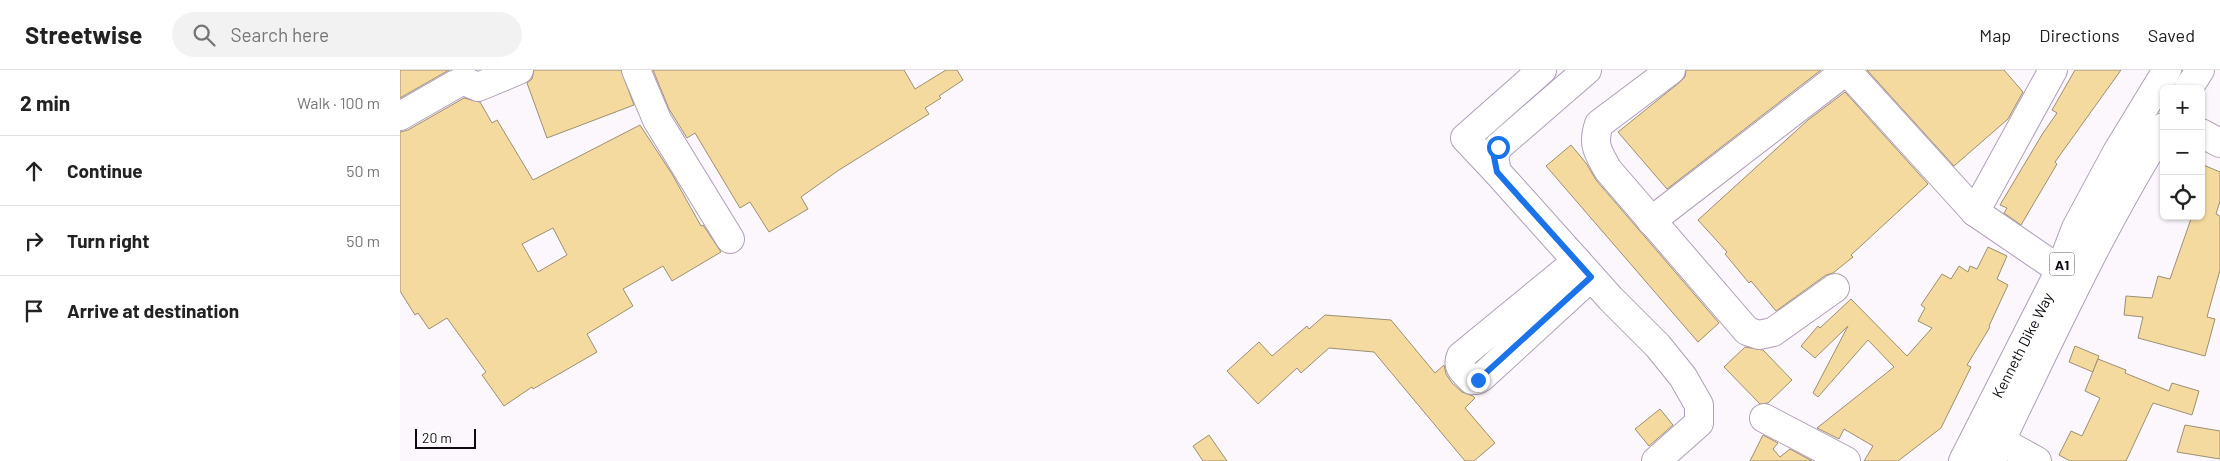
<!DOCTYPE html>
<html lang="en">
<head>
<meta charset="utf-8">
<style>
  :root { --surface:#fff; --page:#f2f2f2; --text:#222; --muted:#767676; --line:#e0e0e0 }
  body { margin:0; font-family:Barlow,sans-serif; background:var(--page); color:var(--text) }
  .controls { position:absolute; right:15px; top:15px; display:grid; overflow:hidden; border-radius:8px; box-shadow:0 1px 4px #0004 }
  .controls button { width:45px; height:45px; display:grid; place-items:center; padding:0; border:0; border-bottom:1px solid var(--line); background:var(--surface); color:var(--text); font:25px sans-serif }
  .scale { position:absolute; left:15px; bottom:12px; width:61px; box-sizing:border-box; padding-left:5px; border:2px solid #100913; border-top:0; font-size:14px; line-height:18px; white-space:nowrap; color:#100913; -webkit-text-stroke:4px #fff; paint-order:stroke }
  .stop { position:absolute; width:15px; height:15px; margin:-11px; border:4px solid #1a73e8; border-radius:50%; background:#fff }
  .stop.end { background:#1a73e8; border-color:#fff; box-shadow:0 1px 5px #0008 }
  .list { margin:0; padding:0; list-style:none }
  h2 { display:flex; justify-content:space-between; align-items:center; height:65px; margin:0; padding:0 20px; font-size:21px }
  h2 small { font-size:16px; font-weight:400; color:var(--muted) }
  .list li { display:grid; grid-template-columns:32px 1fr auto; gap:15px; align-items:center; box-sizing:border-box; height:70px; padding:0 20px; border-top:1px solid var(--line) }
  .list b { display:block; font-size:19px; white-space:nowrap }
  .list em { font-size:16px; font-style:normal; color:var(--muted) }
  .icon { flex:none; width:28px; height:28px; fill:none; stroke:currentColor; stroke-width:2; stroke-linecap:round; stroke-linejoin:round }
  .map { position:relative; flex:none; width:1820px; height:391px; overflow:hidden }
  header { display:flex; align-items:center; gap:30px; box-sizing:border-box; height:70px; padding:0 25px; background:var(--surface); border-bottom:1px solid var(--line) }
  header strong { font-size:24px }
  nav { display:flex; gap:28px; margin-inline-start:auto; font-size:18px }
  .search { width:350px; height:45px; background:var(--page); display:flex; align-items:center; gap:12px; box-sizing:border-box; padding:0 18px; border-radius:28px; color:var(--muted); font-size:19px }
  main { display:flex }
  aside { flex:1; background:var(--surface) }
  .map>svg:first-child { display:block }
  .building { fill:#f5da9f; stroke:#9d8f72; fill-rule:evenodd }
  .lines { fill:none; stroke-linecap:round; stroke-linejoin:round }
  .minor-casing { stroke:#b09eb9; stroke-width:30 }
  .highway-casing { stroke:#b09eb9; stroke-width:30 }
  .minor { stroke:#fff; stroke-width:28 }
  .highway { stroke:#fff; stroke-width:28 }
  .route { stroke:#1a73e8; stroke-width:6 }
  .labels { text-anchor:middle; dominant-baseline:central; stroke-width:4.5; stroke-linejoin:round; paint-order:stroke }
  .shield { fill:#fff; stroke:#58535a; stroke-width:1 }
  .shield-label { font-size:14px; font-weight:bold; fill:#100913 }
  .street-label { font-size:15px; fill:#100913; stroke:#fff }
</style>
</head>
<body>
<header>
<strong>Streetwise</strong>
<div class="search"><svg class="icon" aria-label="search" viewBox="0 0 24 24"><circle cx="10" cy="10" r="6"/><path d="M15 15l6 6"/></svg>Search here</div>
<nav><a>Map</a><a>Directions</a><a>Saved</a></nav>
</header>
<main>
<aside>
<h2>2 min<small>Walk · 100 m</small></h2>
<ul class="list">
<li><svg class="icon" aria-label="ahead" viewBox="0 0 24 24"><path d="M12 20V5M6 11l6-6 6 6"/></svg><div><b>Continue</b></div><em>50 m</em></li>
<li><svg class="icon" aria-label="right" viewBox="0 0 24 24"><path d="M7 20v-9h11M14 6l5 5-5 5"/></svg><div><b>Turn right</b></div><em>50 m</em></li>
<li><svg class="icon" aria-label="arrive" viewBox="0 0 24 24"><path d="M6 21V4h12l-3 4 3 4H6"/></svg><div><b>Arrive at destination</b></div></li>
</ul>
</aside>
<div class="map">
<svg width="1820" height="391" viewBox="0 0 1820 391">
  <rect width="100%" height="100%" fill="#fbf7fd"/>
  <!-- building -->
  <g class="building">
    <path d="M0,0h49l-49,28z"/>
    <path d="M134,0h87l13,35 -87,33 -20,-55 5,-4z"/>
    <path d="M253,0h251l11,19 31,-19h11l6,10 -24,16 2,2 -16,10 4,6 -90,56 -38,27 7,12 -39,23 -19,-30 -10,6 -45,-75 -8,5 -18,-29z"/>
    <path d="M1286,0h135l-154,119 -49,-57 62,-50 5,-5z"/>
    <path d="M1467,0h137l19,22 -15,27 -54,47z"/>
    <path d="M1675,0h46l-66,92 2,2 -36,61 -17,-12 3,-5 -7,-3 43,-72 14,-20 -5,-3z"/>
    <path d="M1445,22l83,92 -77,71 2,2 -20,16 -7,2 -50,36 -25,-30 -2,2 -24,-29 2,-2 -29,-32 110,-100z"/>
    <path d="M64,28l16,4 12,21 5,-3 36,60 107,-55 32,49 29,52 2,-1 18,27 -49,29 -9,-15 -40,23 10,17 -46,28 10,18 -64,37 -1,-2 -28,19 -22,-31 4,-3 -39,-54 -18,11 -11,-16 -3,2 -15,-24v-159l8,-2zM153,158l14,27 -29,17 -16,-28z"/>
    <path d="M1171,75l15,18 10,17 123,143 -21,19 -152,-176z"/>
    <path d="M1801,94l19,8v29l-4,13 4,2v54l-13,47 8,2 -10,37 -67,-18 5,-21 -19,-2 2,-19 26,2 6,-22 12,3 22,-63h9z"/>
    <path d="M1588,177l19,9 -10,23 11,6 -19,41 1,1 -23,38 4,2 -30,61 -43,33h-34l9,-15 -29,-17 -5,10 -22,-11 77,-61 -26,-27 -50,57 -5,-4 35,-67 -33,32 -14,-12 17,-20 2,2 31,-29 56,57 25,-28 -14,-7 7,-13 -4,-3 21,-31 9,5 8,-13 9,6 2,-6 7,3z"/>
    <path d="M925,245l66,5 44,53 9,-8 2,9 6,9 10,9 11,4 2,2 -10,10 30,35 -21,18h-9l-91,-109 -45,-4 -28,25 -4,-5 -39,36 -31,-33 32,-29 13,14 35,-30 2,3z"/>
    <path d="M1675,276l24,10 -6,16 -24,-10z"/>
    <path d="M1345,277l18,3 29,30 -24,23 -8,1 -36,-37z"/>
    <path d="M1698,289l28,11 -1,3 44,18 3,-8 27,8 -7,24 -39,-12 -27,58h-56l-11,-6 12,-24 11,5 18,-38 -15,-7z"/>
    <path d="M1260,339l13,16 -24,21 -14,-17z"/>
    <path d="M1785,355l35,6v28l-43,-7z"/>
    <path d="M809,365l18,26h-24l-10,-15z"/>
    <path d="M1363,365l15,8 -5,6 7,8 10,-8 22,12h-62z"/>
  </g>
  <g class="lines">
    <!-- minor casing -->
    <g class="minor-casing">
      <g id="minor">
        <path d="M236,0l21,50 73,119"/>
        <path d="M1187,0l-89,77 -4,10 3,15 114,127 47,47 25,31 16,28v18l-43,38"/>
        <path d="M1271,0l-72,54c-7,21 -1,28 9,46l139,161 12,4 14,-3 62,-44"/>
        <path d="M1446,0l129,142 85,58"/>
        <path d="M0,46l56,-32 8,-3 14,6 41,-17"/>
        <path d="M1801,63l19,10"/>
        <path d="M1097,102l-32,-34 77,-68"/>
        <path d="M1575,142l78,-142"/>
        <path d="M1251,151l196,-151"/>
        <path d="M1177,191l-116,95c-5,11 3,16 11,24h5l5,-3 109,-100"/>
        <path d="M1364,348l82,43"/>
        <path d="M1601,371l36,20"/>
      </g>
    </g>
    <!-- highway casing -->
    <g class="highway-casing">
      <g id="highway">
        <path d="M1788,19l12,-19"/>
        <path d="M1563,391l97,-191 16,-42 41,-76 50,-82"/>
        <path d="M1591,391c55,-113 106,-227 173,-334"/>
      </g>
    </g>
    <!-- minor -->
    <use href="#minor" class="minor"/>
    <!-- highway -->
    <use href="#highway" class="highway"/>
  </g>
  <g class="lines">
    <!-- route -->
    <path class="route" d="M1078,310l113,-103 -94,-105 -3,-15 4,-10"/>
  </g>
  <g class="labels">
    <!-- shield labels -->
    <rect class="shield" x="1649.5" y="182.5" width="25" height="23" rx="4"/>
    <g class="shield-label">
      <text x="1662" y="194">A1</text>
    </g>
    <!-- street labels -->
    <g class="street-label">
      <text transform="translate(1622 275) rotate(-63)">Kenneth Dike Way</text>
    </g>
  </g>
</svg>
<div class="controls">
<button>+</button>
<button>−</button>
<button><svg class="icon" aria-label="locate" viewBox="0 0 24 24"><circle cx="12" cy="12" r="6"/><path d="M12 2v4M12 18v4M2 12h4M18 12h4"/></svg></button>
</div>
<div class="scale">20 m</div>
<div class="stop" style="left:1098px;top:77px"></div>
<div class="stop end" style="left:1078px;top:310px"></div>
</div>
</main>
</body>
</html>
